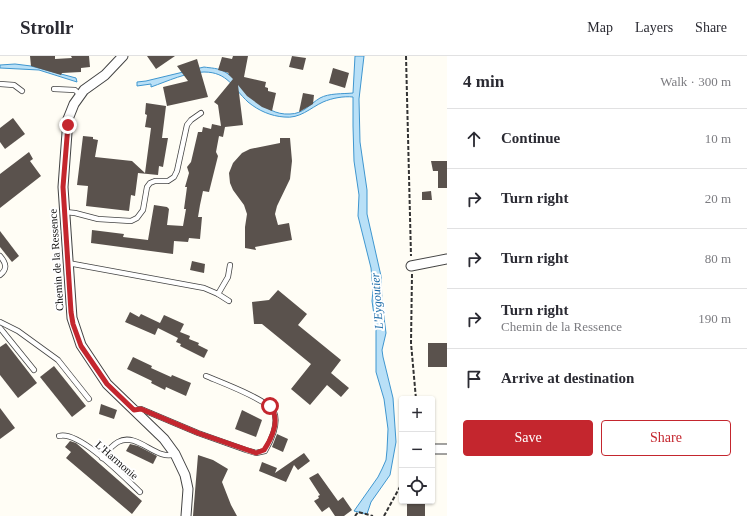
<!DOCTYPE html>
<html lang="en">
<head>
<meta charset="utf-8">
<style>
  :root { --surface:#fff; --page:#f2f2f3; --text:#2b2b33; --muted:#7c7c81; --line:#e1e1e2; --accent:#c4262e }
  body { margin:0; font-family:"Times New Roman",serif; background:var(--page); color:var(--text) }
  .controls { position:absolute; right:12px; bottom:12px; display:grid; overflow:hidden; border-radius:4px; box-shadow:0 1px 3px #0004 }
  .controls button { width:36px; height:36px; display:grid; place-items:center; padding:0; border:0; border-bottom:1px solid var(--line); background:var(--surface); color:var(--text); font:20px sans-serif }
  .stop { position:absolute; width:12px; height:12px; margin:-9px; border:3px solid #c4262e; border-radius:50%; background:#fff }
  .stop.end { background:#c4262e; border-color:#fff; box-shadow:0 1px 4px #0008 }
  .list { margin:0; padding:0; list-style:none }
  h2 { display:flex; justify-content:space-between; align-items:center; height:52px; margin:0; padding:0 16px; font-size:17px }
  h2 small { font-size:13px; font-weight:400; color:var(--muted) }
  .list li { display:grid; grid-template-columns:26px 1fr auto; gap:12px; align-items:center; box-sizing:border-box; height:60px; padding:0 16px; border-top:1px solid var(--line) }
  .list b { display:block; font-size:15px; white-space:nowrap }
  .list p { margin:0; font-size:13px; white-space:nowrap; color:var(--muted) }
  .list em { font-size:13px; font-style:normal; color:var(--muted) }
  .actions { display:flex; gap:8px; padding:12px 16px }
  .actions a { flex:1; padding:9px 0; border:1px solid var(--accent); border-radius:4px; text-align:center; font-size:14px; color:var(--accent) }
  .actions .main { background:var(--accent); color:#fff }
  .icon { flex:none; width:22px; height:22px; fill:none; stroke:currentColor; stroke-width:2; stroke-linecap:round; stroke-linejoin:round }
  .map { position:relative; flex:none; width:447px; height:460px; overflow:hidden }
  header { display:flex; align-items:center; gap:24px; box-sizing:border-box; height:56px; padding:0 20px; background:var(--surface); border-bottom:1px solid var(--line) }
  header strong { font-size:19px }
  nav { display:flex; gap:22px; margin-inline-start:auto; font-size:14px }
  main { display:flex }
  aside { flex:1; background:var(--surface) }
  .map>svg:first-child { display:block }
  .water { fill:#b9e0f7; stroke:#3f96cf }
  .building { fill:#5a524d }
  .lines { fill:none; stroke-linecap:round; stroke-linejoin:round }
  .service-casing { stroke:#444; stroke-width:6 }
  .minor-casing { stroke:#444; stroke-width:11 }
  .path { stroke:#333; stroke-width:2; stroke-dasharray:4 2; stroke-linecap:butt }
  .service { stroke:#fff; stroke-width:4.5 }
  .minor { stroke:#fff; stroke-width:9 }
  .route { stroke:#c4262e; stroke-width:5 }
  .labels { text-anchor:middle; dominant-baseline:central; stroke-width:4; stroke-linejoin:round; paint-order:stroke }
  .street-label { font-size:11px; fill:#111; stroke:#fff }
  .water-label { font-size:12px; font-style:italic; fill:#1768a6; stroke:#fff }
</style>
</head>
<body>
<header>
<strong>Strollr</strong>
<nav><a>Map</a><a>Layers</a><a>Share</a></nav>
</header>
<main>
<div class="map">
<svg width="447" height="460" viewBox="0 0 447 460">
  <rect width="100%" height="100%" fill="#fffdf5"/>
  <!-- water -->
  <g class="water">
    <path d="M355,0h9l-5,43 1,43 7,48v24l14,62 1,26 4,31 -4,17 1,7 10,41 3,44 -6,33 -19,27 -4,12 -13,-3 24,-34 4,-8 4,-9 1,-10 1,-21 -4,-30 -8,-27v-43l-4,-28 1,-11 -2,-22 -13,-52 1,-21 -5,-34 -1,-35v-29c-9,-1 -21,1 -30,5 -13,6 -23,17 -39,15 -13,-1 -25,-6 -36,-15 -15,-14 -20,-30 -44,-30 -17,0 -36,9 -53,15v-3l-14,2v-4l9,-1 58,-14c6,1 15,1 21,5 22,12 36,44 65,42 13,0 20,-10 30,-16 9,-5 23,-4 33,-5z"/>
    <path d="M15,8l16,2 45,12 1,4 -38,-12 -39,-2v-3z"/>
  </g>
  <!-- building -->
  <g class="building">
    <path d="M30,0h25v3l17,-1 -1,-2h18l1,11 -9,1v4l-19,1 -1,2 -30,-9z"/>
    <path d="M147,0h28l-19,13z"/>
    <path d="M233,0h15l-4,21 22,5 -1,5 3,1v3l8,2 -4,18 -10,-4 -15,-11 -9,-11 5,40 -18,2 -2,10 -4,-1 -3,16 2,4 -9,36 -6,-1 -3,14 -2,12h4l-2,22 -11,-1 -1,4 -14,-1 -1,13 -82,-11 1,-13 32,4 -1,3 25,3 6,-35 13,2 2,2 -2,16 16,1 3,-17h-2l3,-22h-2l4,-14 -2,-6 4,-5 7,-30h4l1,-5 8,2 1,-5 9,2 -3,-21 -4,-3 19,-23 -5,-5 1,-1 -11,-3 4,-13 10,2z"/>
    <path d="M292,0l14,2 -3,12 -14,-3z"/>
    <path d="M197,3l11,38 -41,9 -4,-19 25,-6 -11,-15z"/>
    <path d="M333,12l16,5 -4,15 -16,-5z"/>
    <path d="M303,37l11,2 -1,9 -14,8z"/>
    <path d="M146,47l20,3 -4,32h6l-5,29 -4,-1 -1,9 -20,-2 -3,23 -4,-1 -2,16 -43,-5 2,-20 -11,-1 6,-49 10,1v2l5,1 -3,17 37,4 13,12 6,-45 -6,-1 2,-12 -2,-1z"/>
    <path d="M13,62l12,16 -20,15 -5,-7v-14z"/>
    <path d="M280,82h10l2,23 -2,18 -13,27 -2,8 3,11 11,-2 3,17 -37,7 1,3 -11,-2v-21l2,-13 -3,-9 -11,-15 -3,-7 -1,-10 4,-10 9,-10 8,-4 30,-6z"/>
    <path d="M29,96l4,7 -3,2 11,15 -41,32v-34z"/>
    <path d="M431,105h16v27h-9v-17h-5z"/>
    <path d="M431,135l1,9h-10v-8z"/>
    <path d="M0,175l19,25 -7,6 -12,-15z"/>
    <path d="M192,205l13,3 -1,9 -14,-3z"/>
    <path d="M278,234l29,24 -9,11 43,35 -10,13 18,15 -8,9 -14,-12 -17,20 -19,-16 20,-25 -49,-40h-8l-2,-22 17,-2z"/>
    <path d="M130,256l9,5 2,-3 19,9 4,-8 20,9 -4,8 10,4 -1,3 10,4 -1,2 10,5 -4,8 -24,-12 1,-2 -5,-2 2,-4 -20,-10 -3,7 -30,-13z"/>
    <path d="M6,287l31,40 -19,15 -18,-23v-28z"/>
    <rect x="428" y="287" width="19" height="24"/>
    <path d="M133,301l19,9 -1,2 20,9 1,-2 19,8 -5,13 -20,-9 -1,3 -14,-7 1,-2 -25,-12z"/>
    <path d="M54,310l32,40 -14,11 -32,-40z"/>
    <path d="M101,348l16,6 -3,9 -15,-5z"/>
    <path d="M0,352l15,20 -15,11z"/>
    <path d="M242,354l20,10 -6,17 -21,-8z"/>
    <path d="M277,378l11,5 -5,13 -11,-5z"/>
    <path d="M70,385l6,2 66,58 -10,13 -66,-56 5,-6 -6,-5z"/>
    <path d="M130,388l8,2 19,10 -4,8 -27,-13z"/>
    <path d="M304,397l6,8 -12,9 -4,-5 -8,17 -27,-11 3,-9 15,6 -2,5z"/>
    <path d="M198,399l15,5 15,9 -6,13 9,23 6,11h-44z"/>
    <path d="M318,417l20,28 5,-4 9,13 -8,6h-9l-6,-9 -7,5 -8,-11 5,-3 -1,-2 2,-1 -11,-17z"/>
    <path d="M416,446l9,1v13h-18v-12h9z"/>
  </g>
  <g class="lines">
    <!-- service casing -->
    <g class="service-casing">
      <g id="service">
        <path d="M0,28l14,1 8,6"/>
        <path d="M54,33l21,1 5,5"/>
        <path d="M65,156l10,1 23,6 33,2 6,-3 6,-8 4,-23 3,-4 5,-2h13l6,-4 3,-6 10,-46 4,-5 10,-7"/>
        <path d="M0,200c6,7 8,13 0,19"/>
        <path d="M68,207l136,25 14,6 11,7"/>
        <path d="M218,238l10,-17 2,-12"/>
        <path d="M0,266l18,9 40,29 31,39"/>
        <path d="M0,272l34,42"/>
        <path d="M134,353h7l57,24 48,17 10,3 9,-2c6,-10 14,-28 9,-39 -5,-12 -54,-30 -68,-36"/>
        <path d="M59,380c20,-6 66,42 81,56"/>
        <path d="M102,402c5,-6 9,-12 16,-16 19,-11 39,20 57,12"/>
      </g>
    </g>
    <!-- minor casing -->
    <g class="minor-casing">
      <g id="minor">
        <path d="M123,0l-18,19 -21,15 -10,14 -6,15 -5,68 9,131 9,27 26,39 57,55 11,15 10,21 3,14 -2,27"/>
        <path d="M411,210l36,-7"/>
        <path d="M432,393h15"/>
      </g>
    </g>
    <!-- path -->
    <g class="path">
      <path d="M406,0l5,200"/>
      <path d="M412,218l-1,69 5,56"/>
      <path d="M355,460l3,-4 15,4"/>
      <path d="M384,460l18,-33"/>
    </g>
    <!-- service -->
    <use href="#service" class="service"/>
    <!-- minor -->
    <use href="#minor" class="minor"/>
  </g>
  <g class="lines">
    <!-- route -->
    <path class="route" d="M68,69l-5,62 8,125 2,12 8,22 26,38 27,26 7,-1 57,24 58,20 8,-3c8,-12 17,-31 6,-44"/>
  </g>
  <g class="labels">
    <!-- street labels -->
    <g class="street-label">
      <text transform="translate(56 204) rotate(-94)">Chemin de la Ressence</text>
      <text transform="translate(117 404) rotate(41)">L'Harmonie</text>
    </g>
    <!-- water labels -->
    <g class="water-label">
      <text transform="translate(377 245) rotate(-94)">L'Eygoutier</text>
    </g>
  </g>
</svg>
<div class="controls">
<button>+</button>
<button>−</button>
<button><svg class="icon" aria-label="locate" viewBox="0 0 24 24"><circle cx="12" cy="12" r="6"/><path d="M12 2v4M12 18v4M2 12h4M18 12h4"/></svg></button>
</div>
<div class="stop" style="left:270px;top:350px"></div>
<div class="stop end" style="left:68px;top:69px"></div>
</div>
<aside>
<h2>4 min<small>Walk · 300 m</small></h2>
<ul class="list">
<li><svg class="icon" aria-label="ahead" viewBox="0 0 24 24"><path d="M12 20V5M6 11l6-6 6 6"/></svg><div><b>Continue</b></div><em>10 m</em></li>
<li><svg class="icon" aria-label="right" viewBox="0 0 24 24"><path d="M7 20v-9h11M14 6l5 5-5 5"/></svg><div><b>Turn right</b></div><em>20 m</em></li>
<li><svg class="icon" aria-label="right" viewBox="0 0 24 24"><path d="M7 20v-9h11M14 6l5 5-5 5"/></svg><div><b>Turn right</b></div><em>80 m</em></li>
<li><svg class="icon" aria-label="right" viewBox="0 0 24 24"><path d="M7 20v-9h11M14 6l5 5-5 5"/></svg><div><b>Turn right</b><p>Chemin de la Ressence</p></div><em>190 m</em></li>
<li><svg class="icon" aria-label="arrive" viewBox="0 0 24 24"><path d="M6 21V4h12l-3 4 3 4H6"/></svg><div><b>Arrive at destination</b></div></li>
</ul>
<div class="actions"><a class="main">Save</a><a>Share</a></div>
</aside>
</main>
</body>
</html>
